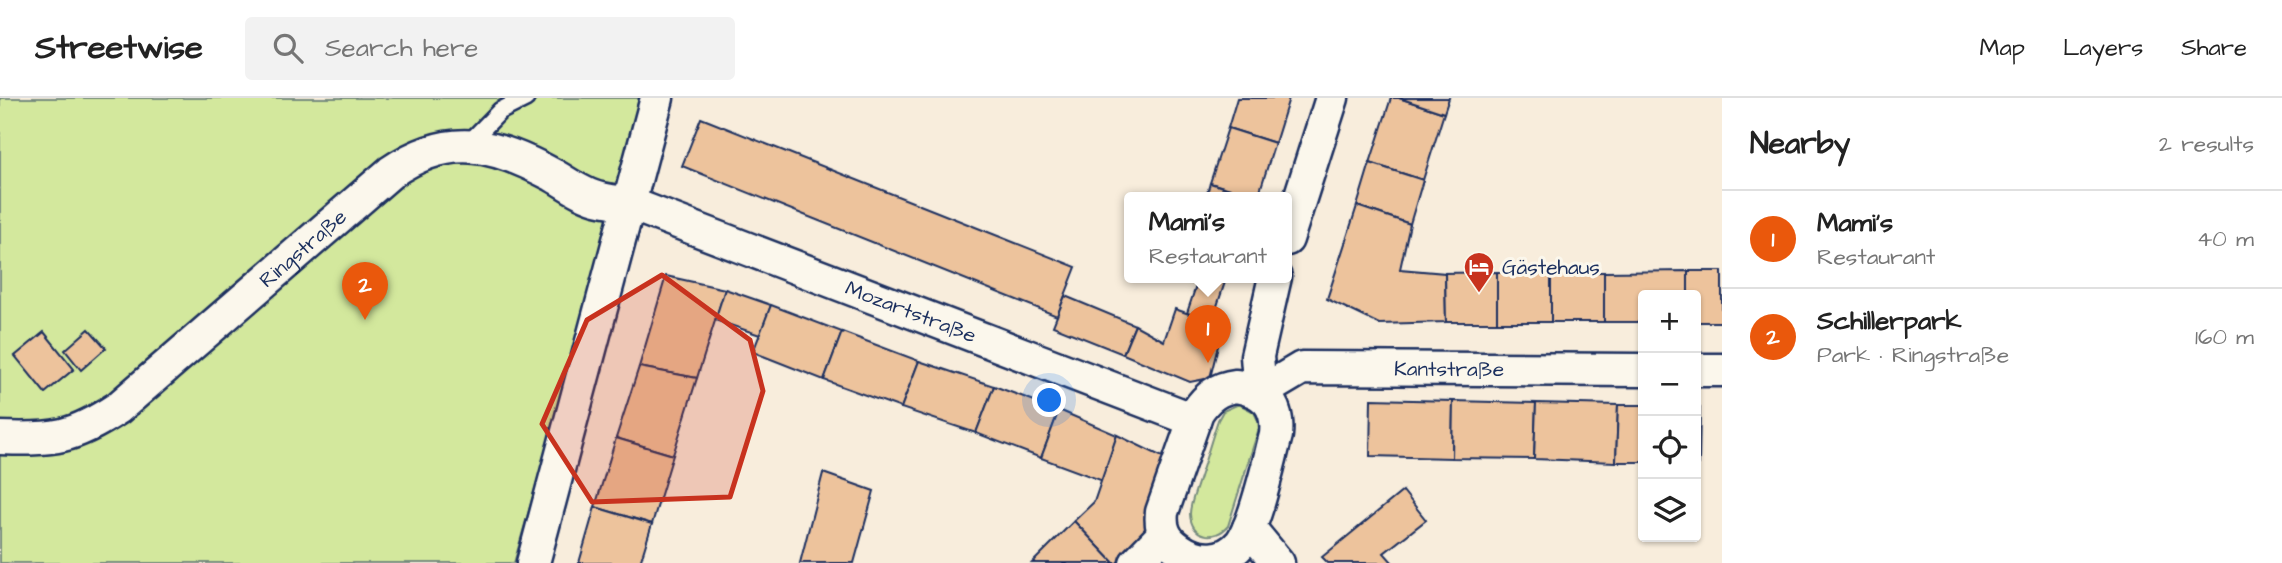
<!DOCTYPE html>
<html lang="en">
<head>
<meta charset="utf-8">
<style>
  :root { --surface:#fff; --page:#f2f2f2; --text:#222; --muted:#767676; --line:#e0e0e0; --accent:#ea580c }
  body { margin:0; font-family:"Architects Daughter",sans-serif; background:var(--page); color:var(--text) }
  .controls { position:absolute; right:21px; bottom:21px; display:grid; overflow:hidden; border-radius:7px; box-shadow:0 2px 5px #0004 }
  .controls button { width:63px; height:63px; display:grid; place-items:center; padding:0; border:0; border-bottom:2px solid var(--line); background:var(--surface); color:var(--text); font:35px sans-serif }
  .you { position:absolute; left:1050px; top:303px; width:24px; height:24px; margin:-18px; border:5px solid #fff; border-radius:50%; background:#1a73e8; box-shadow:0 0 0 10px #1a73e833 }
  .badge { display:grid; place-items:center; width:46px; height:46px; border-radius:50%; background:var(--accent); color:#fff; font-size:23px; font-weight:700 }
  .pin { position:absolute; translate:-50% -58px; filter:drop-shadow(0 2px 4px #0008) }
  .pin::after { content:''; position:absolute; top:37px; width:24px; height:21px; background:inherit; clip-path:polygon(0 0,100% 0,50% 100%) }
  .popup { position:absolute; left:1124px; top:94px; width:168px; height:91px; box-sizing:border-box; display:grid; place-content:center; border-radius:7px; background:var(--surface); filter:drop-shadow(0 2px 5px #0005); font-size:23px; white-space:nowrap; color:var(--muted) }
  .popup b { font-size:26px; color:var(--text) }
  .popup::after { content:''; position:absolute; left:50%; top:100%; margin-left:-14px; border:14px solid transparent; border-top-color:var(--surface) }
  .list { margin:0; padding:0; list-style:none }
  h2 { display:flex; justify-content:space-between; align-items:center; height:91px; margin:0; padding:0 28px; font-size:30px }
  h2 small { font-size:23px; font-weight:400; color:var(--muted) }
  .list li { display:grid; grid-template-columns:46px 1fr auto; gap:21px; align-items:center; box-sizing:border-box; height:98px; padding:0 28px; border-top:2px solid var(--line) }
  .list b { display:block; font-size:26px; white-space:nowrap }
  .list p { margin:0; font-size:23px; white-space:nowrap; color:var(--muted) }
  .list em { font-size:23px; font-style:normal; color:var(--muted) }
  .icon { flex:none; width:38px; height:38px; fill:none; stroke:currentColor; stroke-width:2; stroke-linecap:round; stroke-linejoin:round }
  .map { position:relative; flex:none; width:1722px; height:465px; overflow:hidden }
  header { display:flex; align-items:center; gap:42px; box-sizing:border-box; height:98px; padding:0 35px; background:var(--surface); border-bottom:2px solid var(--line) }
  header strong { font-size:33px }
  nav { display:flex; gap:38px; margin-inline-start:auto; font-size:24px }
  .search { width:490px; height:63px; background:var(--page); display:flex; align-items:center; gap:18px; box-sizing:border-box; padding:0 24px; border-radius:7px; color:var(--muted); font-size:26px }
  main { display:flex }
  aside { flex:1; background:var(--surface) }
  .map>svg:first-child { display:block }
  .green { fill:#d3e89d; stroke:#778c7e; stroke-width:2 }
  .building { fill:#edc39c; stroke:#1b2f5e; stroke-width:2 }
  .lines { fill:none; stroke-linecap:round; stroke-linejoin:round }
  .service-casing { stroke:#1b2f5e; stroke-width:21 }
  .minor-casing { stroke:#1b2f5e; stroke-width:37 }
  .service { stroke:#fbf7ec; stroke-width:16 }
  .minor { stroke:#fbf7ec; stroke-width:32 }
  .marked { fill:#c8321e; fill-opacity:0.2; stroke:#c8321e; stroke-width:5; stroke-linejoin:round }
  .labels { text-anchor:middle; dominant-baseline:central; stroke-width:6; stroke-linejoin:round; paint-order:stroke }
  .street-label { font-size:21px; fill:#1b2f5e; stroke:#fbf7ec }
  .poi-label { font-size:21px; fill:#1b2f5e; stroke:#fbf7ec; text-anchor:start }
</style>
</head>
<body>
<header>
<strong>Streetwise</strong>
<div class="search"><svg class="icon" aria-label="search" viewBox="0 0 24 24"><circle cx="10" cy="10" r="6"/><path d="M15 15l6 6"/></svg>Search here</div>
<nav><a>Map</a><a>Layers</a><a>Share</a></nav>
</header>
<main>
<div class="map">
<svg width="1722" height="465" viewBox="0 0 1722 465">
  <rect width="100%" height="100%" fill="#f8eddc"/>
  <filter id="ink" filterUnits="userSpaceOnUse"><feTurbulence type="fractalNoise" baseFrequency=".0143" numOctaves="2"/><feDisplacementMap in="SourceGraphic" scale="14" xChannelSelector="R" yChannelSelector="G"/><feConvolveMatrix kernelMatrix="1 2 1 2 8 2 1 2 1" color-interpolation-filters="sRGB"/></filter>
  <g filter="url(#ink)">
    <!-- green -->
    <g class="green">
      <path d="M0,0h646l-132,465h-514z"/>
      <path d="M1239,306l15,8 6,13 -32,101c-13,15 -37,12 -38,-12 0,-10 5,-21 8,-31 7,-21 13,-42 20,-63l5,-9z"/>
    </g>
    <!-- building -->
    <g class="building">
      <path d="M1237,0h52l-14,45 -47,-15z"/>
      <path d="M1391,0h8l45,15 -21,67 -53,-17z"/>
      <path d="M1399,0h50l-5,15z"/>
      <path d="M701,20l375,149 -19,49 -375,-150z"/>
      <path d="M1228,30l47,15 -17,54 -48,-14z"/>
      <path d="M1370,65l53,17 -13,44 -53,-18z"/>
      <path d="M1210,85l44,14h-48z"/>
      <path d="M1357,108l53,18 -10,45 45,4 1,49 -67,2 -52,-25z"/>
      <path d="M1688,173h34v51h-26v-27h-8z"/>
      <path d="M1688,173v24h-45v27h-39v-50z"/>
      <rect x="1497" y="174" width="54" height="50"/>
      <path d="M1497,174v50h-51l-1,-49z"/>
      <rect x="1551" y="174" width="53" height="50"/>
      <path d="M666,178l59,13 -28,89 -58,-11z"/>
      <path d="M1199,179h13l13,5 -13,39 -25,-8z"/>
      <path d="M725,191l46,16 -11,30 -45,-15z"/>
      <path d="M1065,198l70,29 -12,29 -70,-28z"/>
      <path d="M771,207l71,27 -18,48 -71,-28z"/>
      <path d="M1175,211l48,17 -13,52 -20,4 -67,-28 12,-29 29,16z"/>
      <path d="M89,231l17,19 -25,22 -16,-20z"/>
      <path d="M44,234l30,37 -29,24 -30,-37z"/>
      <path d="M842,234l77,29 -18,47 -77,-28z"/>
      <path d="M919,263l75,25 -18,47 -75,-25z"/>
      <path d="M639,269l58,11 -24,77 -57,-17z"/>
      <path d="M994,288l65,24 -18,48 -65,-25z"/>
      <path d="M1371,301l82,2 -1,57 -82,-2z"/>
      <path d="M1453,303l83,2 -2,56 -82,-1z"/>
      <path d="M1536,305l82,2 -2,57 -82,-3z"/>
      <path d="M1618,307h25v57h-27z"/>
      <path d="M1696,309h4l-1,57h-3z"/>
      <path d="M1059,312l58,25 -14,46 -62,-23z"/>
      <path d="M1117,337l50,24 -18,72 -32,32h-3l-40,-42 20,-19z"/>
      <path d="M616,340l57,17 -21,69 -57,-17z"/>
      <path d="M823,375l51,18 -20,72h-54z"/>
      <path d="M1403,393l23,29 -42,33 9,10h-65l-6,-6z"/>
      <path d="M595,409l57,17 -12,39h-61z"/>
      <path d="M1074,423l40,42h-82z"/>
    </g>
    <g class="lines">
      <!-- service casing -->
      <g class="service-casing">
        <path id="service" d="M467,47l33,-34 26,-13"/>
      </g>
      <!-- minor casing -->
      <g class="minor-casing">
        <g id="minor">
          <path d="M1287,141l45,-141"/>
          <path d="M1696,272h26"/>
          <path d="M1236,288c29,5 43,19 40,49 -7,26 -20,88 -35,108 -17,20 -42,20 -62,6 -14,-9 -19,-21 -17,-37l35,-100c10,-15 21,-24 39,-26z"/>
          <path id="s1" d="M1260,295l42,-25 341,2"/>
          <path d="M1260,295l-3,-37 18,-79"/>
          <path id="s2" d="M0,340c54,2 73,0 118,-30l273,-236c58,-40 102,-29 162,3 14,8 31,21 48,24 8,2 18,3 27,4l566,217"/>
          <path d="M1249,430l29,35"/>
          <path d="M533,465l124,-465"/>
          <path d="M1136,465l28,-29"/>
        </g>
      </g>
      <!-- service -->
      <use href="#service" class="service"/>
      <!-- minor -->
      <use href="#minor" class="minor"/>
    </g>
  </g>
  <!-- marked area -->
  <path class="marked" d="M662,177l88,65 13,51 -33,106 -138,5 -50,-78 45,-104z"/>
  <!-- icons -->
  <defs>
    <g id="hotel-pin" transform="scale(1.575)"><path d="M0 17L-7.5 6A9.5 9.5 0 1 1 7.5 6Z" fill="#c8321e" stroke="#fbf7ec"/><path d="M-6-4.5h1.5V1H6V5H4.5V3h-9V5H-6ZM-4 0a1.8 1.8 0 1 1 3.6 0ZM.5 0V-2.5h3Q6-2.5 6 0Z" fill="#fff"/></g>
  </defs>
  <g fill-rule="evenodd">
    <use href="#hotel-pin" x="1479" y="169"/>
  </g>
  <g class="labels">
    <!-- street labels -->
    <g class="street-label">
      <text stroke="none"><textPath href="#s2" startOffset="369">Ringstraße</textPath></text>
      <text stroke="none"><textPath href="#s2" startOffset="1043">Mozartstraße</textPath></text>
      <text stroke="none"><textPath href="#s1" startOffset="196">Kantstraße</textPath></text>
    </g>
    <!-- poi labels -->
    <g class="poi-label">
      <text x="1502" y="169">Gästehaus</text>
    </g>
  </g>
</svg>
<div class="controls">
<button>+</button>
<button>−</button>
<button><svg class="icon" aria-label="locate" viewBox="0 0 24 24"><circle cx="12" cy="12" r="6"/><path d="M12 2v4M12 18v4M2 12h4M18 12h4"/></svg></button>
<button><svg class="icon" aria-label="layers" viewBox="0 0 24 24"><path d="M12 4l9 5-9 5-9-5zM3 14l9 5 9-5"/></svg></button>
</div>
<div class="you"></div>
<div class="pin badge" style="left:1208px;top:265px">1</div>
<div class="popup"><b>Mami's</b>Restaurant</div>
<div class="pin badge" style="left:365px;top:222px">2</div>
</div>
<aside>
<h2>Nearby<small>2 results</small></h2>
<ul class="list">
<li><span class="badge">1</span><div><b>Mami's</b><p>Restaurant</p></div><em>40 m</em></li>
<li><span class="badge">2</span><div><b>Schillerpark</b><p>Park · Ringstraße</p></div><em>160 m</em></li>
</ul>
</aside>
</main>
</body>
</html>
